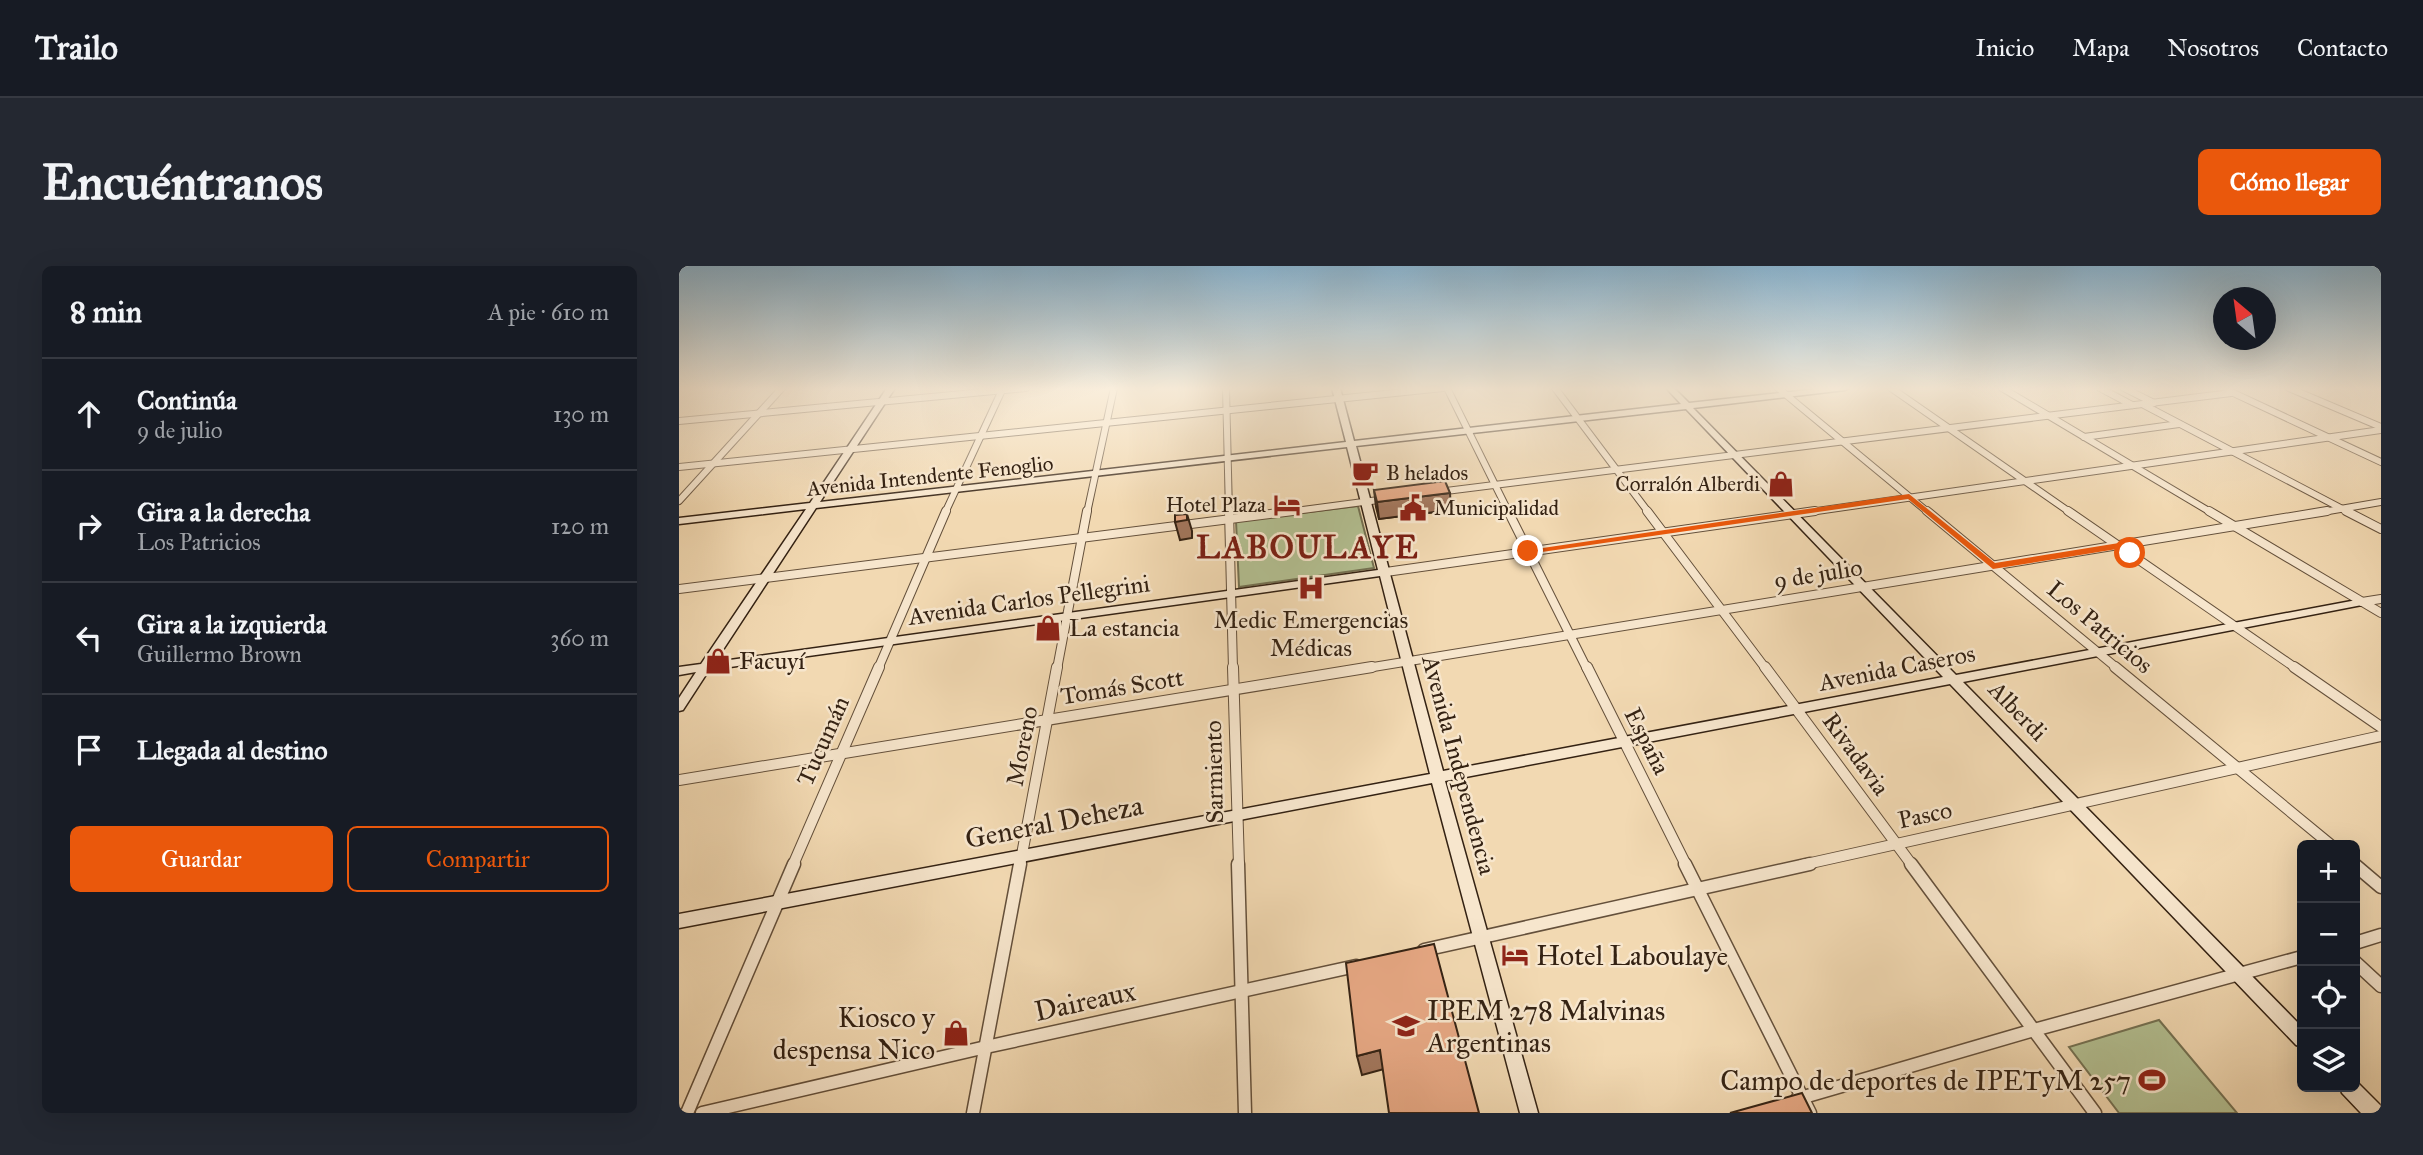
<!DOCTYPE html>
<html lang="es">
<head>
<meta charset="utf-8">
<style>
  :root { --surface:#171b24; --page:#242831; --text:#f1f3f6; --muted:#9ea1a6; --line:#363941; --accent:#ea580c }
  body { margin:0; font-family:"IM FELL Great Primer",serif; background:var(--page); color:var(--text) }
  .controls { position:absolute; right:21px; bottom:21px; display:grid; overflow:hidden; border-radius:10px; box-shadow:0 7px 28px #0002 }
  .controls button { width:63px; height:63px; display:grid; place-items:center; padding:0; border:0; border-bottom:2px solid var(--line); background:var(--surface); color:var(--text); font:35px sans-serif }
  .compass { position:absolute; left:1534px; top:21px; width:63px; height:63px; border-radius:50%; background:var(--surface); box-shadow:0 7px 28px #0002; rotate:331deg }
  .stop { position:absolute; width:21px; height:21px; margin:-16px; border:5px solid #ea580c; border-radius:50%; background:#fff }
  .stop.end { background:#ea580c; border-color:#fff; box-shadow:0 2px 7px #0008 }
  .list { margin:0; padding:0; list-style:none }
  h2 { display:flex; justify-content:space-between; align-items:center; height:91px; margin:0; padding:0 28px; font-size:30px }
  h2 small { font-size:23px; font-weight:400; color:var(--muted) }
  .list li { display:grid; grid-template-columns:46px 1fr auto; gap:21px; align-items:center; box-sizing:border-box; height:112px; padding:0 28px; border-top:2px solid var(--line) }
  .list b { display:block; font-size:26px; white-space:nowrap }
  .list p { margin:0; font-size:23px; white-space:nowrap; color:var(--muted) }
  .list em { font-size:23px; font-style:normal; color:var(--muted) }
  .actions { display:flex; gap:14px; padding:21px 28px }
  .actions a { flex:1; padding:16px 0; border:2px solid var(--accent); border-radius:10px; text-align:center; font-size:24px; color:var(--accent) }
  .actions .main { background:var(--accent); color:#fff }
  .icon { flex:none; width:38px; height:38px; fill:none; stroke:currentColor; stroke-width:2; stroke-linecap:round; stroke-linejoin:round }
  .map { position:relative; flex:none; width:1702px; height:847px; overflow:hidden; border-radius:10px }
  header { display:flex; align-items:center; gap:42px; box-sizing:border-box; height:98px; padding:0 35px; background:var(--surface); border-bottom:2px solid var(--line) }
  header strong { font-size:33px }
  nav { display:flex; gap:38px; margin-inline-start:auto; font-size:24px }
  .intro { display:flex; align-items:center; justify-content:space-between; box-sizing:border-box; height:168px; padding:0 42px }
  h1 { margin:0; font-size:49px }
  .button { padding:18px 32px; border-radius:10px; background:var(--accent); color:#fff; font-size:24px; font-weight:700 }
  main { display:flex; gap:42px; padding:0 42px }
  aside { flex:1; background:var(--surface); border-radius:10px; box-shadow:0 7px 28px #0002 }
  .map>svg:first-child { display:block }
  .green { fill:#b3c092; stroke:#747152; stroke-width:2 }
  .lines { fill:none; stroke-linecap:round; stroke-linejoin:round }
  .street-far3-casing { stroke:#64503b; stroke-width:8 }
  .street-far2-casing { stroke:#64503b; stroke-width:10 }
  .street-far1-casing { stroke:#64503b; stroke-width:12 }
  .street-casing { stroke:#64503b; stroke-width:15 }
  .secondary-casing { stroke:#342213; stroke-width:3 }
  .street-far3 { stroke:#f7e6cd; stroke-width:6 }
  .street-far2 { stroke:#f7e6cd; stroke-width:8 }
  .street-far1 { stroke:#f7e6cd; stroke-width:10 }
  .street { stroke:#f7e6cd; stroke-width:12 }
  .secondary { fill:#f7e6cd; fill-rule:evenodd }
  .wall { fill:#c79072; stroke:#342213; stroke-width:2 }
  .shaded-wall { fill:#a2765c; stroke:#342213; stroke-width:2 }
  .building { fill:#e7a884; stroke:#342213; stroke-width:2 }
  .route { fill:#ea580c }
  .labels { text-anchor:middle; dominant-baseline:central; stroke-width:5; stroke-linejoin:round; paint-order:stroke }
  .far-poi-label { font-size:21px; fill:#342213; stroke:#f7e6cd; text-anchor:start }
  .far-street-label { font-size:21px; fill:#342213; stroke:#f7e6cd }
  .street-label { font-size:24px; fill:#342213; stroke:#f7e6cd }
  .poi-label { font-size:24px; fill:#342213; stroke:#f7e6cd; text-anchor:start }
  .near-street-label { font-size:28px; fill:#342213; stroke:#f7e6cd }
  .near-poi-label { font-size:28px; fill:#342213; stroke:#f7e6cd; text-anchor:start }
  .district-label { font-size:32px; font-weight:bold; letter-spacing:2px; fill:#7a1f14; stroke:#f7e6cd }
</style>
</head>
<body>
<header>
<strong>Trailo</strong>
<nav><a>Inicio</a><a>Mapa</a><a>Nosotros</a><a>Contacto</a></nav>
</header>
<div class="intro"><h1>Encuéntranos</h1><a class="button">Cómo llegar</a></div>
<main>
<aside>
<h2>8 min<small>A pie · 610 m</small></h2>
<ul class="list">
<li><svg class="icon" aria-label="ahead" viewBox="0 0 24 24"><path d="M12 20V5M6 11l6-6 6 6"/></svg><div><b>Continúa</b><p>9 de julio</p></div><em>130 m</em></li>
<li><svg class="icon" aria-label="right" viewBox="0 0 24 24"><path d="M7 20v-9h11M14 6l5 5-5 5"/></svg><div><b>Gira a la derecha</b><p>Los Patricios</p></div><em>120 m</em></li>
<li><svg class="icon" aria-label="left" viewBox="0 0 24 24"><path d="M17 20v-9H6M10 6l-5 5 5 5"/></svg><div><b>Gira a la izquierda</b><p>Guillermo Brown</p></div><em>360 m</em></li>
<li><svg class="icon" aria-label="arrive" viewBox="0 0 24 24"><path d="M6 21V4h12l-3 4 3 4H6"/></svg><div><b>Llegada al destino</b></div></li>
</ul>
<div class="actions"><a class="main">Guardar</a><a>Compartir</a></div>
</aside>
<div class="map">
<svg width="1702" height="847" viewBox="0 0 1702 847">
  <rect width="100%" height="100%" fill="#f2d9b2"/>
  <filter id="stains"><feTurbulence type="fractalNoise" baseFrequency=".00286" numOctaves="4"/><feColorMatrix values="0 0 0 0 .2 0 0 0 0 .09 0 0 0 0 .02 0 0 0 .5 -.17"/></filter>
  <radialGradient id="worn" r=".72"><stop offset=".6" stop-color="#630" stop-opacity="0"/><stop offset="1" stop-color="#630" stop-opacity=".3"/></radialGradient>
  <!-- green -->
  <g class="green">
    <path d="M679,240l16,62 -135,19 -3,-66z"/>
    <path d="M1480,754l78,93h-118l-50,-66z"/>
  </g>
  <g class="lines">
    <!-- street-far3 casing -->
    <g class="street-far3-casing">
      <g id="street-far3">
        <path d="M547,122l3,125"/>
        <path d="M768,122l62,125"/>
        <path d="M876,122l94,125"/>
        <path d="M1099,122l151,125"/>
        <path d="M1212,122l180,125"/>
        <path d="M1323,122l210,125"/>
        <path d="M1421,122l32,17"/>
        <path d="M1445,122l30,15"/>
        <path d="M1610,122l92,39"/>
        <path d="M1548,124l154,72"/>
        <path d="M1465,139l206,108"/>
        <path d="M0,155l347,-33"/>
        <path d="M1405,171l95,-13"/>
        <path d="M0,201l764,-79"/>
        <path d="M759,226l793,-99"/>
        <path d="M0,235l103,-113"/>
        <path d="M266,247l58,-125"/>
        <path d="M408,247l27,-125"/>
        <path d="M601,247l106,-14"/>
        <path d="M1124,247l578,-83"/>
        <path d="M1638,247l64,-11"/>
      </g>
    </g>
    <!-- street-far2 casing -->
    <g class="street-far2-casing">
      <g id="street-far2">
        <path d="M550,245l4,158"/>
        <path d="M829,245l79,158"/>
        <path d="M968,245l119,158"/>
        <path d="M1248,245l191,158"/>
        <path d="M1389,245l229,158"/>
        <path d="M1530,245l172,102"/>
        <path d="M1667,245l35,18"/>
        <path d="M707,306l429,-61"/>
        <path d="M0,323l614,-78"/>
        <path d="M1683,336l19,-3"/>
        <path d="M199,403l68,-158"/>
        <path d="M378,403l30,-158"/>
        <path d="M682,403l966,-158"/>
      </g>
    </g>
    <!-- street-far1 casing -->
    <g class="street-far1-casing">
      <g id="street-far1">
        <path d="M554,401l6,198"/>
        <path d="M908,401l99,198"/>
        <path d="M1086,401l147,198"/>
        <path d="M1436,401l216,178"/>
        <path d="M1615,401l87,60"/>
        <path d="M0,514l693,-113"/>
        <path d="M114,599l86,-198"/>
        <path d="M341,599l37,-198"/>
        <path d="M1123,599l579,-129"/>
      </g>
    </g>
    <!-- street casing -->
    <g class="street-casing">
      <g id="street">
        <path d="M559,598l7,249"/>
        <path d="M1006,598l125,249"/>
        <path d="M1232,598l184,249"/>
        <path d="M1676,599l26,22"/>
        <path d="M1676,677l26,-8"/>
        <path d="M745,684l386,-86"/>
        <path d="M1676,696l26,24"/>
        <path d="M1118,833l237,-69 268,-73"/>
        <path d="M8,847l107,-249"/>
        <path d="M23,847l284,-66 370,-81"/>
        <path d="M294,847l47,-249"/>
      </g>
    </g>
    <!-- secondary casing -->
    <g class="secondary-casing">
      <g id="secondary">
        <path d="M208,122h8l-75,114 526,-60 -14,-54h8l14,53 327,-37 -15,-16h8l15,15 137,-15h23l-4,2 -152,18 263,267 406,-76 4,1 1,2 -5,3 -399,77 339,345v20l-6,-2 -346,-361 -505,97 93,332h-18l-88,-330 -753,145v-14l751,-140 -50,-198 -671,94 -26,40 -4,1v-13l17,-26 -17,3v-8l22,-3 105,-155 -127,15v-6l131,-15zM1007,143l257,268 -500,94 -53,-197 1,-2 -2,-2 -33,-124zM668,181l31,123 -663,92 101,-154z"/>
        <path d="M1676,814l26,26v7h-20l-19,-20 -2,-6h15z"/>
      </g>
    </g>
    <!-- street-far3 -->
    <use href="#street-far3" class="street-far3"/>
    <!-- street-far2 -->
    <use href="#street-far2" class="street-far2"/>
    <!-- street-far1 -->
    <use href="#street-far1" class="street-far1"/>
    <!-- street -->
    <use href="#street" class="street"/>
    <!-- secondary -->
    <use href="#secondary" class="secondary"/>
  </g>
  <!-- wall -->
  <path class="wall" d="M695,224l77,20 -72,9 -3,-12z"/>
  <!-- shaded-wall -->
  <g class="shaded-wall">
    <path d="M771,227l1,17 -72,9 -2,-17z"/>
    <path d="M508,248l5,17v7l-12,2 -5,-18z"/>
    <path d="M701,784l4,19 -22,6 -5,-19z"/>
  </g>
  <!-- building -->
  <g class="building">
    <path d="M766,215l5,12 -73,9 -3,-12z"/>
    <path d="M508,248v6l-12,2v-7z"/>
    <path d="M755,678l45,169h-90l-9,-63 -23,6 -11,-93z"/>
    <path d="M1123,827l10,20h-82z"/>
  </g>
  <!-- sky -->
  <linearGradient id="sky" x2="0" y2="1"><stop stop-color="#8ab6d3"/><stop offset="0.51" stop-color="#f9eedc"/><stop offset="1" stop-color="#f9eedc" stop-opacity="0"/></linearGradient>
  <rect width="1702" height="241" fill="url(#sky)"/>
  <!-- route -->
  <path class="route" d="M1230,228l86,69 124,-20 15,10 -4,3 -13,-7 -124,20 -85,-70 -380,55 -5,-3z"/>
  <!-- icons -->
  <defs>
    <g id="cafe-bare" transform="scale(2.1)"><path d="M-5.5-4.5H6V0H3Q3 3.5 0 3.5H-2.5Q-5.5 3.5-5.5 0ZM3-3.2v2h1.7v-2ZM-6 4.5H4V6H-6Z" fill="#8f2418" stroke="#f7e6cd" stroke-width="2.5" paint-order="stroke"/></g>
    <g id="shop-bare" transform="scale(2.1)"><path d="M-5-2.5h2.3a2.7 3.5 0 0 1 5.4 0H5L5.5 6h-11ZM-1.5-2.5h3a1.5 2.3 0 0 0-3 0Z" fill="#8f2418" stroke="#f7e6cd" stroke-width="2.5" paint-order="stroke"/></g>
    <g id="hotel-bare" transform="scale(2.1)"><path d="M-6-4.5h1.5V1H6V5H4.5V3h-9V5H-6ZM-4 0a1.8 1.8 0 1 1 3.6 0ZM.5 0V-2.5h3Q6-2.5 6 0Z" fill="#8f2418" stroke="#f7e6cd" stroke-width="2.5" paint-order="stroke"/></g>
    <g id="civic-bare" transform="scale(2.1)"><path d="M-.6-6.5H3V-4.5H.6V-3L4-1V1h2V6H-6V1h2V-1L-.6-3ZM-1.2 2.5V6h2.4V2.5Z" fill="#8f2418" stroke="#f7e6cd" stroke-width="2.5" paint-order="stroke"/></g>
    <g id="hospital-bare" transform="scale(2.1)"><path d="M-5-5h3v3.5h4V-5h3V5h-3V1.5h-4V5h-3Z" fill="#8f2418" stroke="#f7e6cd" stroke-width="2.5" paint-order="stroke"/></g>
    <g id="school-bare" transform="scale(2.1)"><path d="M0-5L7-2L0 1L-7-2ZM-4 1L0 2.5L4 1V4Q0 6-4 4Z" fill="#8f2418" stroke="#f7e6cd" stroke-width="2.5" paint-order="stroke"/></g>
    <g id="stadium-bare" transform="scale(2.1)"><path d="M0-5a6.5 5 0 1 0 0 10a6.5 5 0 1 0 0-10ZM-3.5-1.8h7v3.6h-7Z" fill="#8f2418" stroke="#f7e6cd" stroke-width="2.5" paint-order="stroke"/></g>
  </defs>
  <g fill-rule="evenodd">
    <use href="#cafe-bare" x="686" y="207"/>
    <use href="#shop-bare" x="1102" y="218"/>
    <use href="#hotel-bare" x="608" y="239"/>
    <use href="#civic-bare" x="734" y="242"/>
    <use href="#hospital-bare" x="632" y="322"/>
    <use href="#shop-bare" x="369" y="362"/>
    <use href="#shop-bare" x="39" y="395"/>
    <use href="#hotel-bare" x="836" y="689"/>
    <use href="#school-bare" x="727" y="760"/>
    <use href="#shop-bare" x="277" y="767"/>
    <use href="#stadium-bare" x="1473" y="814"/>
  </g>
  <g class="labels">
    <!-- far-poi labels -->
    <g class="far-poi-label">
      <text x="707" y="207">B helados</text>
      <text x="1081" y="218" text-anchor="end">Corralón Alberdi</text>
      <text x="587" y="239" text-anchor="end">Hotel Plaza</text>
      <text x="755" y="242">Municipalidad</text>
    </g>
    <!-- far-street labels -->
    <g class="far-street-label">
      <text transform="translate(251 210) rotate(-6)">Avenida Intendente Fenoglio</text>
    </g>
    <!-- street labels -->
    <g class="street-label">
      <text transform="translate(1139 308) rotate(-9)">9 de julio</text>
      <text transform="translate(350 334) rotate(-8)">Avenida Carlos Pellegrini</text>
      <text transform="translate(1421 361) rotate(40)">Los Patricios</text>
      <text transform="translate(1218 402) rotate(-11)">Avenida Caseros</text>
      <text transform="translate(443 421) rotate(-9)">Tomás Scott</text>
      <text transform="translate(1339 445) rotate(46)">Alberdi</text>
      <text transform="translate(144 475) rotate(-66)">Tucumán</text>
      <text transform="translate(968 475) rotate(63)">España</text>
      <text transform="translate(343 480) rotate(-79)">Moreno</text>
      <text transform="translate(1177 488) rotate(54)">Rivadavia</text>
      <text transform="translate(780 499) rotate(75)">Avenida Independencia</text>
      <text transform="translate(535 506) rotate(-91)">Sarmiento</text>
      <text transform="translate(1246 549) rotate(-12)">Pasco</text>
    </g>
    <!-- poi labels -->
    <g class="poi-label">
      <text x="632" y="354" text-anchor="middle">Medic Emergencias<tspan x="632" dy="28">Médicas</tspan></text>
      <text x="390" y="362">La estancia</text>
      <text x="60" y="395">Facuyí</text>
    </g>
    <!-- near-street labels -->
    <g class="near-street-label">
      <text transform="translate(375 556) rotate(-11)">General Deheza</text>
      <text transform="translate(406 735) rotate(-12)">Daireaux</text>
    </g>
    <!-- near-poi labels -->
    <g class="near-poi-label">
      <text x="857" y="689">Hotel Laboulaye</text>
      <text x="748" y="744">IPEM 278 Malvinas<tspan x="748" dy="32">Argentinas</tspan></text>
      <text x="256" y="751" text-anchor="end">Kiosco y<tspan x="256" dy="32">despensa Nico</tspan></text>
      <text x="1452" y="814" text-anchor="end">Campo de deportes de IPETyM 257</text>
    </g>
    <!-- district labels -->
    <g class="district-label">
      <text x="629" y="281">LABOULAYE</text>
    </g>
  </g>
  <rect width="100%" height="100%" filter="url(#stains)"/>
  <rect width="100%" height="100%" fill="url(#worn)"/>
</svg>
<div class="controls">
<button>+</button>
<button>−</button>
<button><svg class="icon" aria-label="locate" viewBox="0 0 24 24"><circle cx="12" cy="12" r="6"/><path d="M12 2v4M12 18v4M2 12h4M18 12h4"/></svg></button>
<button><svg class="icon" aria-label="layers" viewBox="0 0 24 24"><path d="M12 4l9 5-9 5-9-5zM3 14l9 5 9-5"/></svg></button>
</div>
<svg class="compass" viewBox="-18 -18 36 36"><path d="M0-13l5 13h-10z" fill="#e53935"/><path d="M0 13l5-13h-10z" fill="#9ea1a6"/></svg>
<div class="stop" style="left:1451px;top:287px"></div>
<div class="stop end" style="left:849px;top:285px"></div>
</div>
</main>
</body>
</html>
